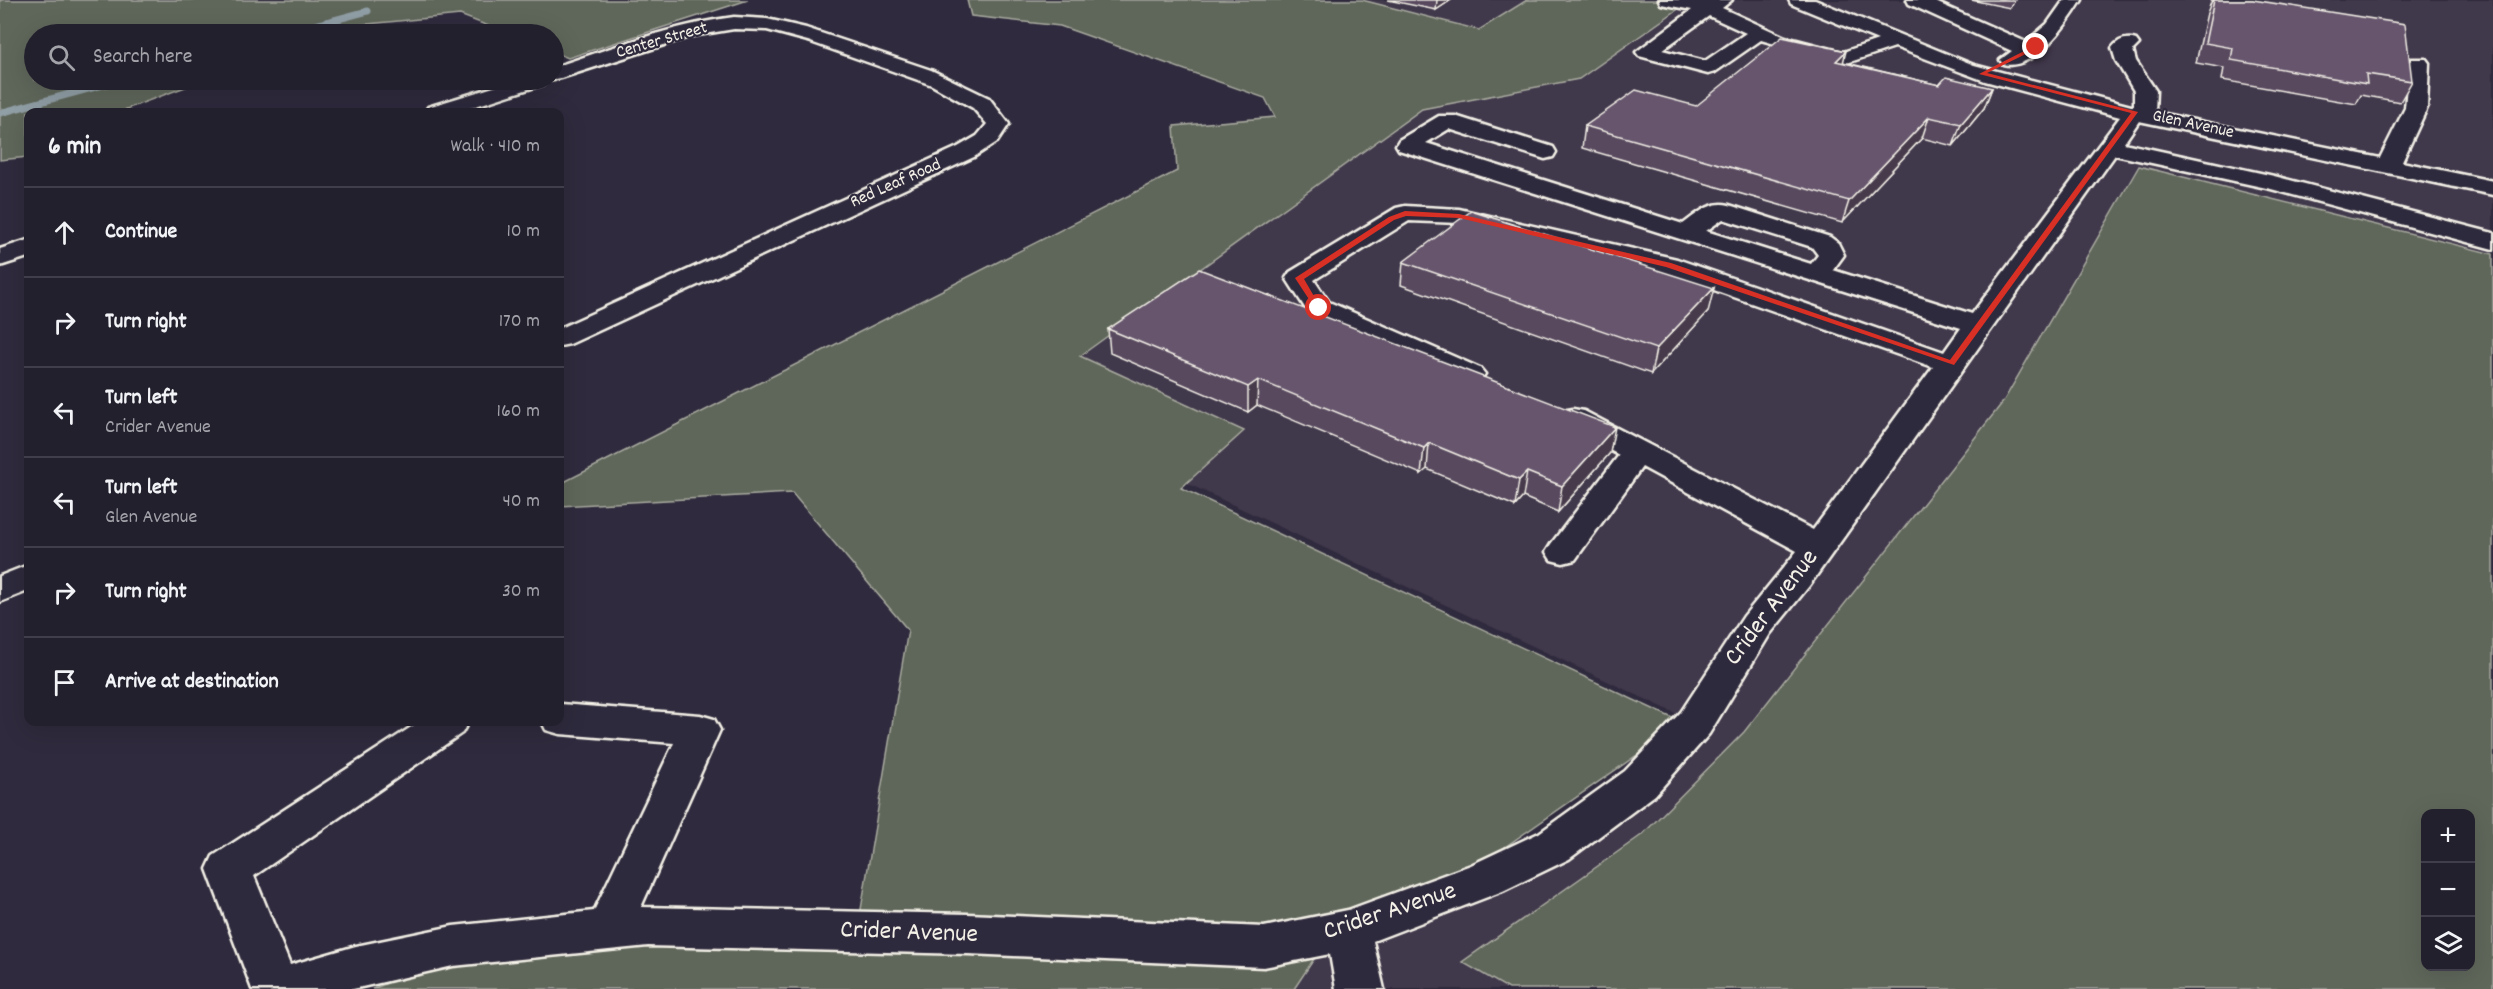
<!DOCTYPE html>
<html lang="en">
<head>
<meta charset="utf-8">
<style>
  :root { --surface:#23202e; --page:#2b2836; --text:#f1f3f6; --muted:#a3a3aa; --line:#403e4a }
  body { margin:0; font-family:Dekko,sans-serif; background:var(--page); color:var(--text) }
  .controls { position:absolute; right:18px; bottom:18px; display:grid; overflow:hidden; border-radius:12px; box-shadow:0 6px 24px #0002 }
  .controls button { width:54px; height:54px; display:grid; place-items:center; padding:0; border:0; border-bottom:2px solid var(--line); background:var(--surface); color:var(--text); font:30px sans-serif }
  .stop { position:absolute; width:18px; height:18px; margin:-14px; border:4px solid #d93025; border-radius:50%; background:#fff }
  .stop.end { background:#d93025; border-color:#fff; box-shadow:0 2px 6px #0008 }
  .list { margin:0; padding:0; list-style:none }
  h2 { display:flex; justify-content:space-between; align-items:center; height:78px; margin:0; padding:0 24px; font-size:26px }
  h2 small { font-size:20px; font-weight:400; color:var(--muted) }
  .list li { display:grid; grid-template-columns:39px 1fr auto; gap:18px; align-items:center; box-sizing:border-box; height:90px; padding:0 24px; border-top:2px solid var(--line) }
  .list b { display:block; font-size:22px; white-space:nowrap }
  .list p { margin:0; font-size:20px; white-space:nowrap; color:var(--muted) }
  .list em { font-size:20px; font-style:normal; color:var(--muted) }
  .icon { flex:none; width:33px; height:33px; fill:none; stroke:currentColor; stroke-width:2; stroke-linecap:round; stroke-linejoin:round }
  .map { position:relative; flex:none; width:2493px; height:989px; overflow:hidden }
  .search { position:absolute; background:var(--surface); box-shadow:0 6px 24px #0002; left:24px; top:24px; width:540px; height:66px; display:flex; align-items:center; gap:15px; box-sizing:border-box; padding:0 21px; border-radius:33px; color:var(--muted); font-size:22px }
  .panel { position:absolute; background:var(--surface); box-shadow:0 6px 24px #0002; left:24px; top:108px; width:540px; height:618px; border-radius:12px }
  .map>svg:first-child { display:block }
  .built { fill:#40374b; fill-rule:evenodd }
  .green { fill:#5f665a; stroke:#aaaca1; stroke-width:1.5; fill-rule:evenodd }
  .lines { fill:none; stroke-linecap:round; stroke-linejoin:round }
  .stream { stroke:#909ea5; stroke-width:7 }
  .minor-casing { stroke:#f4f1e8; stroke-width:5 }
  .minor { fill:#2f2a3d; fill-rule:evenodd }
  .wall { fill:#58485e; stroke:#f4f1e8; stroke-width:1.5 }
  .shaded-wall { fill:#473b4c; stroke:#f4f1e8; stroke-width:1.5 }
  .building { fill:#66546d; stroke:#f4f1e8; stroke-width:1.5 }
  .route { fill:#d93025 }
  .labels { text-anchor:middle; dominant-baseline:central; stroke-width:4.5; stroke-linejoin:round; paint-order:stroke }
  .far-street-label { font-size:18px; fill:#f4f1e8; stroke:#2f2a3d }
  .near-street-label { font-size:26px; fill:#f4f1e8; stroke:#2f2a3d }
</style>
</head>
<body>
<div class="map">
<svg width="2493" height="989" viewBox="0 0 2493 989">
  <rect width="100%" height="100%" fill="#2f2a3d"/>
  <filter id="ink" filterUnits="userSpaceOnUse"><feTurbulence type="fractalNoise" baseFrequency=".0167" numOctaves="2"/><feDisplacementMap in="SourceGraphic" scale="12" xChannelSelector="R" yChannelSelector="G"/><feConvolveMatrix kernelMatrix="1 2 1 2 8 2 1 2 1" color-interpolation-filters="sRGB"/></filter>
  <g filter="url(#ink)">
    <!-- built -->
    <path class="built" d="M1362,0h1131v989h-1574l568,-111 207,-156 -705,-332 535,-349zM2426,814h44v152h-44z"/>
    <!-- green -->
    <g class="green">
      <path d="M0,0h748l-180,58 -14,-6v-18h-45l-49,-19 -113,11 -23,8h-290v46h170l-78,29 6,3h-104v45l-28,3z"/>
      <path d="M967,0h395l117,30 48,-30h164l-112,79 -157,30 -342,247 164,75 -63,57 502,235 -260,181 -85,19 -44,66h-922l126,-48 356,10 54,-321 -116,-137 -232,13v-22l617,-313 -3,-45 101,-9 -10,-19 -205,-72 -89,-10z"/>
      <path d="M2139,166l354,88v735h-984l-47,-27 181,-128 101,-102 259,-330zM2426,814h44v152h-44z"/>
    </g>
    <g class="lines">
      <!-- stream -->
      <g class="stream">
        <path d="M282,34l86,-23"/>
        <path d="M0,113l121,-33"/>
      </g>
      <!-- minor casing -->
      <g class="minor-casing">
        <g id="minor">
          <path d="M1659,0h73l-10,8 63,29 58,15 35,-12 -87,-36 -2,-4h26l159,65 157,41h3v-15l-18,-30 -4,-13c6,-8 14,-11 24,-8l3,4 -6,6 3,11 20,30 -1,21 225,46 25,-50 4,-45 3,-4h14l3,4 -2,45 -25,54 91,19v14l-354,-74 -15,22 150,33 219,57v16l-222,-60 -156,-34 -306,431 -39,48 -61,100 -54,61 -86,64 -66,32 -130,50 11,48h-48l-6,-35 -66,13 -296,-13 -320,-8 -195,20 -100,23h-101l-45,-120 6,-13 206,-134h49l-6,11 -208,143 36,89 66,-19 97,-20 141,-15 80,-168 -114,-9 -14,-4 -4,-8h18v-18l140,11 14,4 6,11 -79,177 327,7 296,13 84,-17 123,-45 68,-32 86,-62 56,-59 63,-96 53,-65 -155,-84 -67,93 -12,3 -12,-3 -5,-8 5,-8 68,-89 -57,-30 -4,-7 4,-7 11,-2 11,2 229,119 120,-163 -273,-96 -201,-48 -50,-2 -95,59 15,22 151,66 5,6 -5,6 -10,3 -161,-69 -23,-36 4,-6 106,-64 9,-2 54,3 218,50 267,93 17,-24 -562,-178 -3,-5 3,-5 40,-24h16l98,31 3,5 -3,5 -8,2 -96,-30 -23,14 257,81c14,-10 28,-24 46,-19l101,32 8,6 6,12 -11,15 139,44 148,-197 -135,-36 -90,-34 -51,17 -83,-24 -46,32 -7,2 -69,-18 -3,-4 56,-42 -31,-6zM1709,16l37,17 -41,28 -43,-11zM1723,219l89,28 6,8 -7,9 -105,-33z"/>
          <path d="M1907,0h24l95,42 21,-18 17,-24h18c-14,23 -48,72 -79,64l-3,-4 12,-9 -103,-47z"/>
          <path d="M734,17l33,2 39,9 125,42 58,28 20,26 -12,18 -23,15 -404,187 -10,2v-18l398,-181 19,-11 10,-12 -14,-16 -41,-23 -124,-44 -41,-11 -33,-1 -42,7 -131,42 -10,2h3v-13c59,-19 117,-42 180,-50z"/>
          <path d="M517,80h30l-3,4 -87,28h-32l3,-5z"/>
          <path d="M28,240v17l-28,9v-17z"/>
          <path d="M28,565v26l-28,11v-26z"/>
        </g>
      </g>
      <!-- minor -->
      <use href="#minor" class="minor"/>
    </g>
    <!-- wall -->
    <g class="wall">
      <path d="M1388,0h63l-15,10z"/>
      <path d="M1971,0h44l-5,8z"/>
      <path d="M2212,0h41l159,81 -12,21 -39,-7 -5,9 -134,-24 2,-12 -28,-5 11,-50z"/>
      <path d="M1843,62l96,23 53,3 -8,20 -31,38 -31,-8 -80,85 -260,-75 3,-22 111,-20z"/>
      <path d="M1403,262l305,50 -57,62 -250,-89z"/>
      <path d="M1108,329l502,124 -52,59 -35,-15 -8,9 -88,-37 -6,5 -164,-69 -9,7 -138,-59z"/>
    </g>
    <!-- shaded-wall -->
    <g class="shaded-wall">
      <path d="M1437,0h14l-15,10z"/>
      <path d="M1846,51l-5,20 -5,-10z"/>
      <path d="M1992,88l-8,20 -31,38 8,-22z"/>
      <path d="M1929,117l-7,21 -80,85 7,-22z"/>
      <path d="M1714,288l-6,24 -57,62 5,-25z"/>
      <path d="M1258,380l-1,25 -9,7v-25z"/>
      <path d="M1615,427l-5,26 -52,59 4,-26z"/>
      <path d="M1429,443l-2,26 -6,5 3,-26z"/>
      <path d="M1527,472l-4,25 -8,9 4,-26z"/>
    </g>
    <!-- building -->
    <g class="building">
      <path d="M2214,0h39l152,24 7,57 -46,-7 1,10 -136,-24 2,-12 -28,-5z"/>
      <path d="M1782,37l64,14 -10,10 103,24 7,-8 46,11 -31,36 -32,-7 -80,84 -264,-75 51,-36 60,16z"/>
      <path d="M1471,211l243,77 -58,61 -253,-87z"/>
      <path d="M1199,269l416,158 -53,59 -35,-14 -8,8 -90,-37 -5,5 -166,-68 -10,7 -140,-58z"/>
    </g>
  </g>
  <!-- route -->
  <path class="route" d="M2036,45l2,3 -51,25 151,39 -184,253 -288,-98 -207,-49 -53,-2 -12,4 -90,59 18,31h-6l-21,-32 94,-61 16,-6 54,3 212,49 279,97 181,-247 -152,-39z"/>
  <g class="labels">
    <!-- far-street labels -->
    <g class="far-street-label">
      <text transform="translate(662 41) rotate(-16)">Center Street</text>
      <text transform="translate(2193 125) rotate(12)">Glen Avenue</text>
      <text transform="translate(896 184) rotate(-24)">Red Leaf Road</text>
    </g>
    <!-- near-street labels -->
    <g class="near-street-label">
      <text transform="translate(1772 608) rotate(-53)">Crider Avenue</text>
      <text transform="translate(1390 912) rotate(-18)">Crider Avenue</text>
      <text transform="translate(909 933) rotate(2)">Crider Avenue</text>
    </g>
  </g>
</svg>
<div class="controls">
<button>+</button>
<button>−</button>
<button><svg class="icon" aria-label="layers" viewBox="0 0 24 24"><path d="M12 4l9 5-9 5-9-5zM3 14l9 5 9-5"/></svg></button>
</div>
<div class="stop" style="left:1319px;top:308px"></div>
<div class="stop end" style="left:2036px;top:47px"></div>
<div class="search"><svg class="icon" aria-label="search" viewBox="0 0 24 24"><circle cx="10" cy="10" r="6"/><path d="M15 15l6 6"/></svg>Search here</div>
<section class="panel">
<h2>6 min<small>Walk · 410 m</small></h2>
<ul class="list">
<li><svg class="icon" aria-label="ahead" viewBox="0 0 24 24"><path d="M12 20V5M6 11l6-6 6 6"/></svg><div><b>Continue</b></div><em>10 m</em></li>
<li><svg class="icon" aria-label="right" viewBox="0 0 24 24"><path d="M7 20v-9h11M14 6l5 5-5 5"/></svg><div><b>Turn right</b></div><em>170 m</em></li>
<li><svg class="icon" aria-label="left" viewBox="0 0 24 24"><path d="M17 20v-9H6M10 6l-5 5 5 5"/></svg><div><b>Turn left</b><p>Crider Avenue</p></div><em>160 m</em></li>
<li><svg class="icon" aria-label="left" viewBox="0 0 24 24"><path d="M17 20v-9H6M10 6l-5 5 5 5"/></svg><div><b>Turn left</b><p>Glen Avenue</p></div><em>40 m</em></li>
<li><svg class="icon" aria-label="right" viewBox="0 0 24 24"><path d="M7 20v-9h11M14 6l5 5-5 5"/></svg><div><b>Turn right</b></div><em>30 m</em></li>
<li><svg class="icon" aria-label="arrive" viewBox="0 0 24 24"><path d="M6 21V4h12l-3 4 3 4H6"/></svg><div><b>Arrive at destination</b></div></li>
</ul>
</section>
</div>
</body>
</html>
